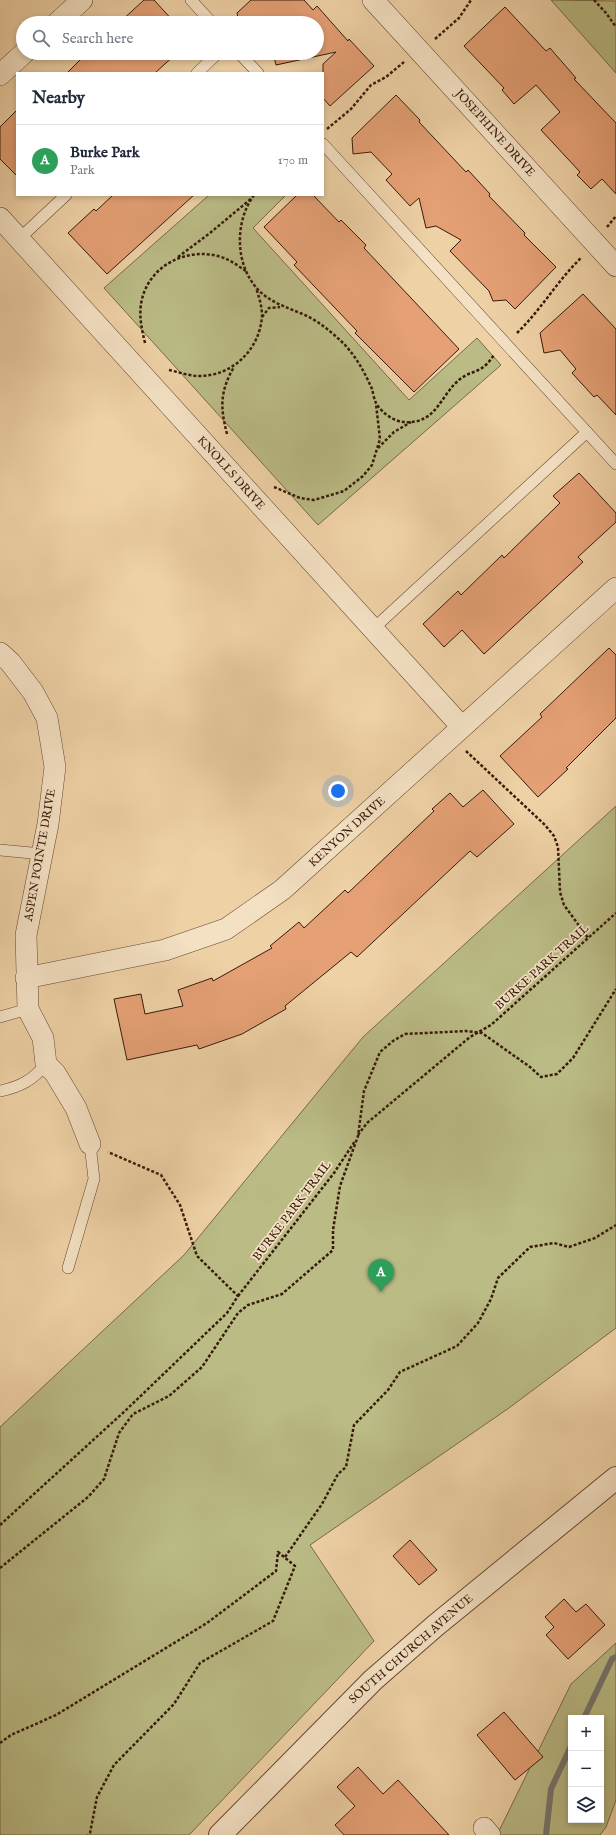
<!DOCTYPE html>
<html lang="en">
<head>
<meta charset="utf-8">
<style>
  :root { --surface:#fff; --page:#f6f6f7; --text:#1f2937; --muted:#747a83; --line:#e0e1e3; --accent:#b45309 }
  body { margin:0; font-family:"IM FELL English",serif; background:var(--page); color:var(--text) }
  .controls { position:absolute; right:12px; bottom:12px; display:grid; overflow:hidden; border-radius:0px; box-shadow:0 2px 6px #0003 }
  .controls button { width:36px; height:36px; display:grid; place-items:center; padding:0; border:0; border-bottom:1px solid var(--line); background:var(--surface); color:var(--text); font:20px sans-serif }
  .you { position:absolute; left:338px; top:791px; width:14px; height:14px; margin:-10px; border:3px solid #fff; border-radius:50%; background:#1a73e8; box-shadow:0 0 0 6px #1a73e833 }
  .badge { display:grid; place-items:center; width:26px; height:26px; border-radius:50%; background:var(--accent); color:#fff; font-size:13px; font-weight:700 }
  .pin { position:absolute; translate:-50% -33px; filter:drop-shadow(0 1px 2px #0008) }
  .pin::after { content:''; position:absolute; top:21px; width:14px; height:12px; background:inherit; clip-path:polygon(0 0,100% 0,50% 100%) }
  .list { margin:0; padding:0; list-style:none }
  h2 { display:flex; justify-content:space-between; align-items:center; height:52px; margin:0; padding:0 16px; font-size:17px }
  h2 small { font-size:13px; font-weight:400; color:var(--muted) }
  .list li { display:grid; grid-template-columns:26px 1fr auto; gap:12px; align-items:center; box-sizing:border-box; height:72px; padding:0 16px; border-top:1px solid var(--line) }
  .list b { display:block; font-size:15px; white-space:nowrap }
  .list p { margin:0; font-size:13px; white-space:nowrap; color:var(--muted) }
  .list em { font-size:13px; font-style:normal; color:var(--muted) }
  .icon { flex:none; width:22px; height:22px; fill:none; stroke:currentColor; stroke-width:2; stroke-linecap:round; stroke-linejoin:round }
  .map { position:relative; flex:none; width:616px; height:1835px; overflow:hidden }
  .search { position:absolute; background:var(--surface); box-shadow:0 2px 6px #0003; left:16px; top:16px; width:308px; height:44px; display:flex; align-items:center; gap:10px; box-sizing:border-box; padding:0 14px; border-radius:22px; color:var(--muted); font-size:15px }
  .panel { position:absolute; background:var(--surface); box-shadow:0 2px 6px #0003; left:16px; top:72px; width:308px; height:124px; border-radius:0px }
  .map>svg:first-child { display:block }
  .green { fill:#babb85; stroke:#786a48; fill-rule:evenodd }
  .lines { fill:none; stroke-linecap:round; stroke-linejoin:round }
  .stream { stroke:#767670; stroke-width:6 }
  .building { fill:#e5a075; stroke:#371a0b }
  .service-casing { stroke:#654832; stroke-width:12 }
  .minor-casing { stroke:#654832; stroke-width:22 }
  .tertiary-casing { stroke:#654832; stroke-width:24 }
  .path { stroke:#371a0b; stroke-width:2.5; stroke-dasharray:3 2; stroke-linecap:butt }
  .service { stroke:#f4e1c4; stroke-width:11 }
  .minor { stroke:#f4e1c4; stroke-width:21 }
  .tertiary { stroke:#f4e1c4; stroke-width:22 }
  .labels { text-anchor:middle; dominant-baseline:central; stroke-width:3.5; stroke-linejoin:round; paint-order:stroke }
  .street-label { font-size:12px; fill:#371a0b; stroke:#f4e1c4 }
</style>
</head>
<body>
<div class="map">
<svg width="616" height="1835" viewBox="0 0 616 1835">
  <rect width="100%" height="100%" fill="#eed1a5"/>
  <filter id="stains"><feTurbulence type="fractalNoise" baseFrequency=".005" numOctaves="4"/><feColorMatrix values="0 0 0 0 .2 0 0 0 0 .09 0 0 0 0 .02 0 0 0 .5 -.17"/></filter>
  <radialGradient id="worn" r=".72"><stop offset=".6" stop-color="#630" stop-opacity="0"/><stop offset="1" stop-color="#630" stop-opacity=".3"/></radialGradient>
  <!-- green -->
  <g class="green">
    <path d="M551,0l65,1v72z"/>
    <path d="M209,195h77l-33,33 156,172 68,-62 24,27 -183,160 -214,-237z"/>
    <path d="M616,806v522l-107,80 -199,137 64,96 -185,194h-189v-408l184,-172 179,-218z"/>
    <path d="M616,1643v157l-10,27 -6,8h-103l74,-151zM571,1718h30v102h-30z"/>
  </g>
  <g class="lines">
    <!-- stream -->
    <g class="stream">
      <path d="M584,1718l28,-59 4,-2"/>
      <path d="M546,1835l5,-46 20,-43"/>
    </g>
  </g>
  <!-- building -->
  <g class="building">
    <path d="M144,0h10l21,23h-54l-1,-1z"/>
    <path d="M251,0h53l9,10 4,-4 31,35 1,-2 25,27 -44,40 -7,-8v-34l13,-12 -60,13 -3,-12h44v-30h-78l-2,-10z"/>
    <path d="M505,7l41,44 4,-3 26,30 -2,1 42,44v71l-14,-15 -11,10 -14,-14 3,-3 -39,-42 19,-18 -24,-27 -22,19 -12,-14 2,-2 -40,-42z"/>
    <path d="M87,53h90l-22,20h-88z"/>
    <path d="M396,95l24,25 -1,2 47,50 2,-2 22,24 -1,2 36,37 -1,2 32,32 -41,42 -9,-9 -13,1 -4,-10 -39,-40 11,-11 -25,-14 -10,2 -7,-30 -9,8 -24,-26 6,-6 -21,-22 -18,2 -1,-16z"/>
    <path d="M17,110v66l-17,-17v-32z"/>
    <path d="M113,195h81l-87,79 -39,-41 26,-24 2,2z"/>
    <path d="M297,195h16l26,27 2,-2 25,25 -2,3 95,101 -45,43 -59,-59 2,-2 -63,-66 3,-3 -33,-35z"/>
    <path d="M583,294l33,35v86l-19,-20 -3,2 -22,-24 4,-4 -16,-19 -16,3 -4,-20z"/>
    <path d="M579,473l37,40v9l-38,35 5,5 -99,92 -22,-24 -18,17 -21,-23 35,-33 3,4 41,-40 2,3 56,-55 -7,-7z"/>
    <path d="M609,648l7,7v63l-50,50 2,1 -30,28 -38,-41 42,-39 -2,-3z"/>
    <path d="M483,790l31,34 -37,33 -7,-6 -113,106 -6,-5 -66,54 1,3 -44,25 -43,15 -2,-4 -70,15 -13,-61 27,-5 4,20 38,-8 -5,-16 34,-12 1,3 59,-33 -2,-2 29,-24 5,6 41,-38 3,3 86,-82 -2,-2 18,-16 13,14z"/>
    <path d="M410,1540l27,30 -18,15 -26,-29z"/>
    <path d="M564,1599l12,13 10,-8 19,21 -37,34 -22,-24 8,-8 -9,-10z"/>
    <path d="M504,1712l39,45 -28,23 -38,-45z"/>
    <path d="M358,1767l25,27 15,-14 51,55h-105l-9,-10 20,-19 -18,-19z"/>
  </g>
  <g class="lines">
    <!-- service casing -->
    <g class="service-casing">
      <g id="service">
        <path d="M191,0l21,23"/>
        <path d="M239,53l19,20"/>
        <path d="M197,73l21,-20"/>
        <path d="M323,144l293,320"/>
        <path d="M19,239l47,-44"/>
        <path d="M373,629l214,-197"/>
        <path d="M0,850l42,4"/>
        <path d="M0,1017l28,-8"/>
        <path d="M0,1091c20,-4 33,-11 46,-27"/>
        <path d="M68,1268l26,-89 -4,-35"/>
      </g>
    </g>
    <!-- minor casing -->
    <g class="minor-casing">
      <g id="minor">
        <path d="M373,0l243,266"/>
        <path d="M57,23l25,-23"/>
        <path d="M0,75l24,-22"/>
        <path d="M0,218l462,509"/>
        <path d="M0,653l10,9 23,30 14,26 8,49 -7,57 -22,111 2,74 15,29 3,26 9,9 21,35 14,36"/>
        <path d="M26,978l139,-28 61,-21 56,-39 334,-302"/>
        <path d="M484,1828l6,7"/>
      </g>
    </g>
    <!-- tertiary casing -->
    <g class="tertiary-casing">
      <path id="tertiary" d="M220,1835l153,-155 62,-54 181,-148"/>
    </g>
    <!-- path -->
    <g class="path">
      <path d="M594,0l12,13 10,14"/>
      <path d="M435,39l24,-21 12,-18"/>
      <path d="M327,129l24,-20 20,-24 15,-8 18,-15"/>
      <path d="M254,195c-22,30 -19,81 14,103 12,8 26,12 39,18 14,7 27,18 38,29 12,13 20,28 27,44 1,4 2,10 4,14 5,9 17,18 27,19 36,3 37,-30 60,-45 6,-4 13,-5 19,-9 5,-3 9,-9 12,-13"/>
      <path d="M607,227l9,-11"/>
      <path d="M178,257l32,-24 42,-35"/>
      <path d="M262,317l7,-9 11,-1"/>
      <path d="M517,333c24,-23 40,-52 64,-75"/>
      <path d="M145,343c-3,-13 -6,-25 -4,-39 6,-39 48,-59 83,-46 8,3 16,9 23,14"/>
      <path d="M169,370c10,2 20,6 30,6 34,0 61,-27 63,-60 0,-10 -3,-19 -6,-28"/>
      <path d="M227,434c-7,-27 -7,-43 7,-67"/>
      <path d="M378,448l16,-16 17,-10"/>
      <path d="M274,487l26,11 14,2 30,-9 19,-15 9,-11 8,-26 -4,-35"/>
      <path d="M466,751l79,74 9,11 4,11 2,45 4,13 24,33"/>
      <path d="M358,1135l9,-12 103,-86 21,-12 125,-112"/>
      <path d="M238,1296l96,-123 21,-32"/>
      <path d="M0,1525l125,-114 102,-98 11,-17 -41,-40 -17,-51 -19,-30 -53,-23"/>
      <path d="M285,1557l37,-53 16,-30 8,-7 8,-42 34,-35 12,-18 57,-26 21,-23 13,-24 7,-21 32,-31 24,-4 15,4 26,-9 21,-13"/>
      <path d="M0,1568l88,-71 16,-18 15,-46 14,-19 36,-18 33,-29 36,-54 10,-8 34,-11 51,-44v-20l7,-44 18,-50 6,-45 16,-39 13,-11 12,-7 61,-3 16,2 48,34 11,10 16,-3 16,-16 43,-69"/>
      <path d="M0,1743l11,-8 45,-20 151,-92 69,-52 2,-19 17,14 -22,55 -73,42 -26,41 -60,61 -17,32 -7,36 -2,2"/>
    </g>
    <!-- service -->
    <use href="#service" class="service"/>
    <!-- minor -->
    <use href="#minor" class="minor"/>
    <!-- tertiary -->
    <use href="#tertiary" class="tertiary"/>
  </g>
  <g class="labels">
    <!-- street labels -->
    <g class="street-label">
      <text transform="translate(495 133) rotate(48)">JOSEPHINE DRIVE</text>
      <text transform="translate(231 473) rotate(48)">KNOLLS DRIVE</text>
      <text transform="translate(347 832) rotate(-42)">KENYON DRIVE</text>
      <text transform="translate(40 855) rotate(-80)">ASPEN POINTE DRIVE</text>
      <text transform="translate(542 967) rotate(-42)">BURKE PARK TRAIL</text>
      <text transform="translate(292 1211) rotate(-53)">BURKE PARK TRAIL</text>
      <text transform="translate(411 1649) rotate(-41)">SOUTH CHURCH AVENUE</text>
    </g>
  </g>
  <rect width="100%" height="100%" filter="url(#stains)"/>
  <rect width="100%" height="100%" fill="url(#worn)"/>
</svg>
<div class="controls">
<button>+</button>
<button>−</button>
<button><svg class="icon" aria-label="layers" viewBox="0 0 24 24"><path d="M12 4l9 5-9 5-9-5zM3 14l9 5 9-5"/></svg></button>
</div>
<div class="you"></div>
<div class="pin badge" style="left:381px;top:1292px;background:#2e9e5b">A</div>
<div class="search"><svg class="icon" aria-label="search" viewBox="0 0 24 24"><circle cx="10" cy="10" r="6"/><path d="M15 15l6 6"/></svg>Search here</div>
<section class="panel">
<h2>Nearby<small></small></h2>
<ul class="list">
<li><span class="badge" style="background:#2e9e5b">A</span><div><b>Burke Park</b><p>Park</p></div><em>170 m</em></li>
</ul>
</section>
</div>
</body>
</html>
